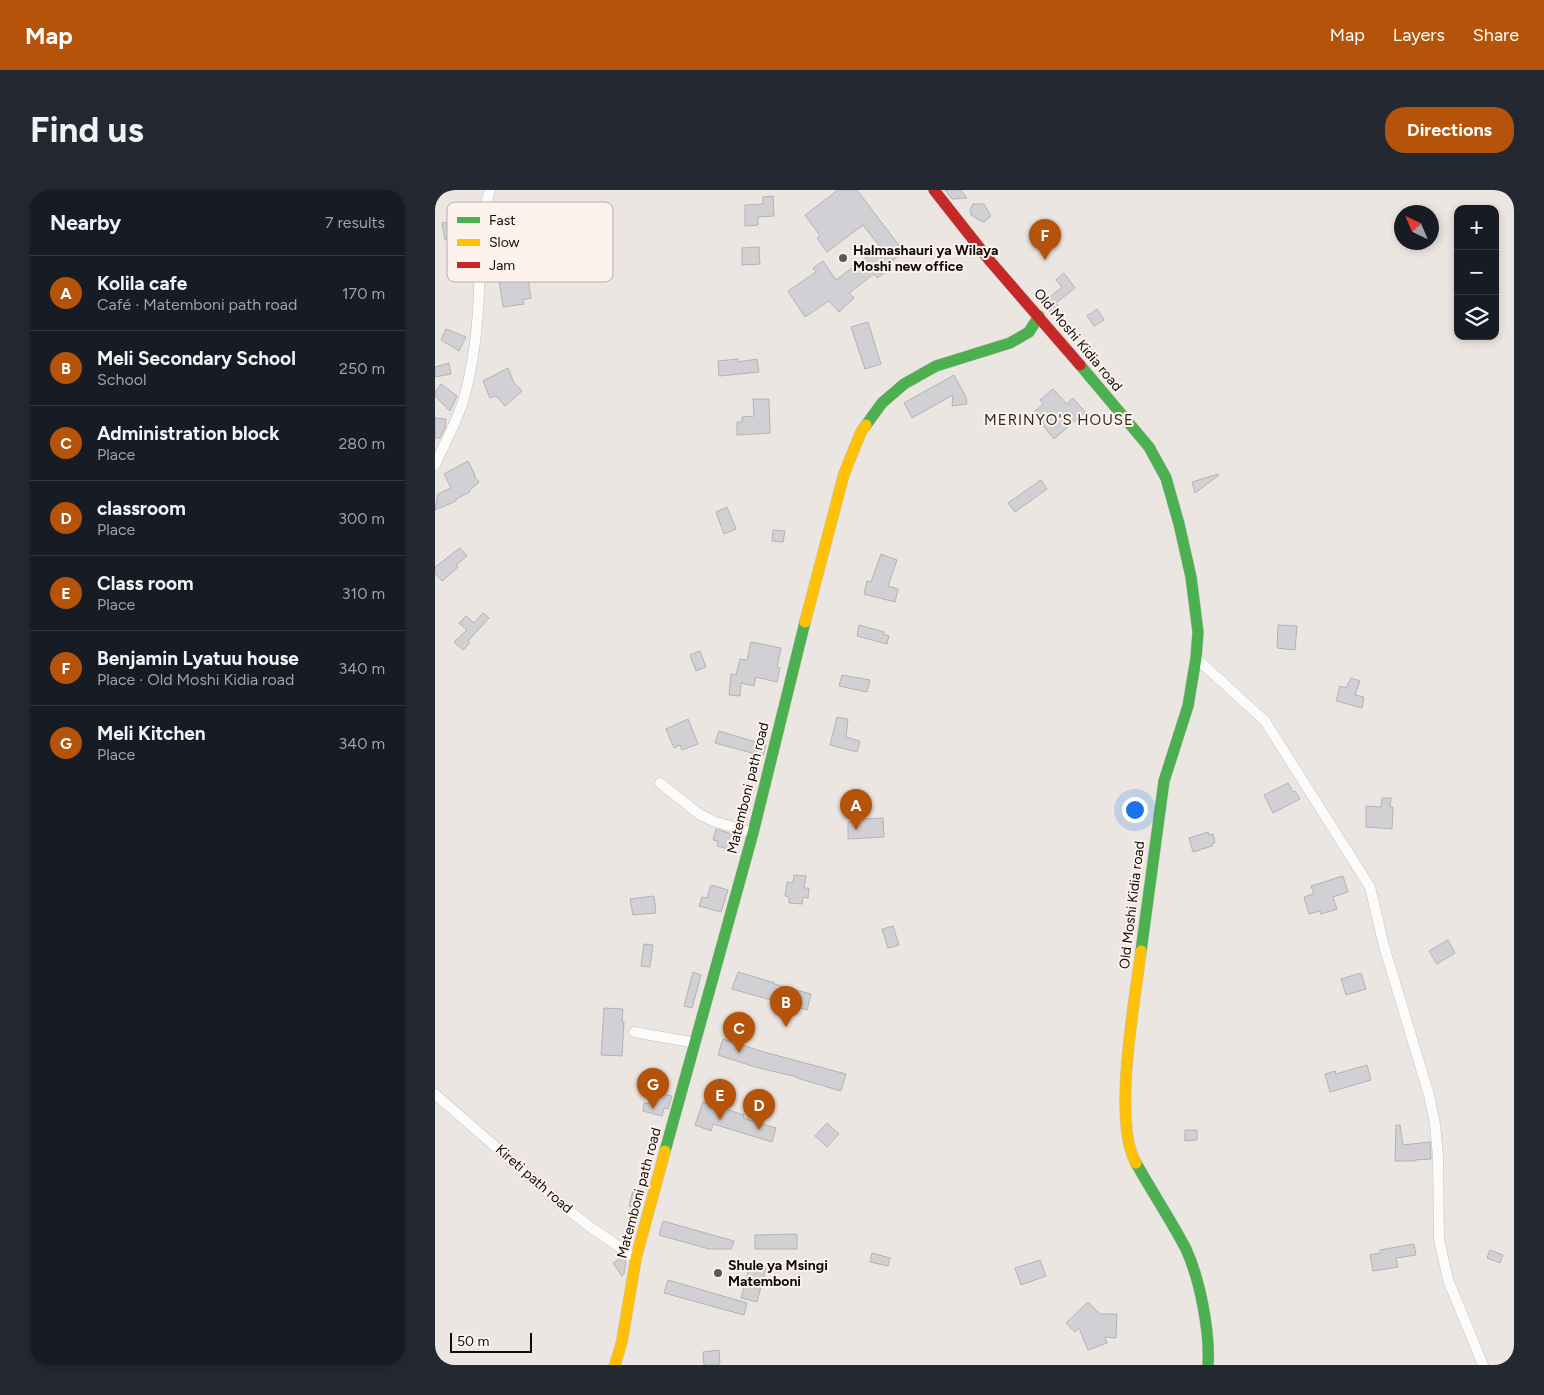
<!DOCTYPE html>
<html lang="en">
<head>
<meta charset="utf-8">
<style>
  :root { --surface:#171b24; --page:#242831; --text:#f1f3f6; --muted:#9ea1a6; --line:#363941; --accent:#b45309 }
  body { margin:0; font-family:Figtree,sans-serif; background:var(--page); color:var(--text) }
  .controls { position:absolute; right:15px; top:15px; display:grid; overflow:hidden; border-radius:10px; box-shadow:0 2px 8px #0003 }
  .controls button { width:45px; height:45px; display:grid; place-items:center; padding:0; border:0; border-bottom:1px solid var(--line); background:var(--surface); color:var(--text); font:25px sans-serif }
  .compass { position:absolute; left:959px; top:15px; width:45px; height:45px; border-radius:50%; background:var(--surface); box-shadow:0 2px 8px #0003; rotate:316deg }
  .scale { position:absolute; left:15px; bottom:12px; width:82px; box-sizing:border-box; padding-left:5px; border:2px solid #0f0c0a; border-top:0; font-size:14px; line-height:18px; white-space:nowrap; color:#0f0c0a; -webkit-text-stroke:4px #fdf2ec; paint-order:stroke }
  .you { position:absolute; left:699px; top:619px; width:18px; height:18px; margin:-12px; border:4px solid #fff; border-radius:50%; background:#1a73e8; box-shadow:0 0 0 8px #1a73e833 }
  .badge { display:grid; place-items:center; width:32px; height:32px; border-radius:50%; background:var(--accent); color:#fff; font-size:16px; font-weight:700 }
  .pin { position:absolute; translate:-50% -41px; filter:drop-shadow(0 1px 2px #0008) }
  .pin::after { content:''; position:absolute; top:26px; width:18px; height:15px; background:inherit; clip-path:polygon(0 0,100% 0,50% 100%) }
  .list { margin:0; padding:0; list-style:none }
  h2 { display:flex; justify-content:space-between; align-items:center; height:65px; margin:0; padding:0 20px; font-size:21px }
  h2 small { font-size:16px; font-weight:400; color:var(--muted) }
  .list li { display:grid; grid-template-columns:32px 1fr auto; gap:15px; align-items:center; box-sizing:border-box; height:75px; padding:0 20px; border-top:1px solid var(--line) }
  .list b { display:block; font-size:19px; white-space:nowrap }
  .list p { margin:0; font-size:16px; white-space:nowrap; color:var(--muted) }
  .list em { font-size:16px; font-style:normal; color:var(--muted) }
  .icon { flex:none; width:28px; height:28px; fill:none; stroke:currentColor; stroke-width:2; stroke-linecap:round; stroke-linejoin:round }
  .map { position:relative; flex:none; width:1079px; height:1175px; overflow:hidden; border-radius:20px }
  header { display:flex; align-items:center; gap:30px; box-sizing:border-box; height:70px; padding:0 25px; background:var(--accent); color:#fff }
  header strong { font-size:24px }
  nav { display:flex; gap:28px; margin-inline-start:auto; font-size:18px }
  .intro { display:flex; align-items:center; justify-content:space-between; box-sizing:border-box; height:120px; padding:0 30px }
  h1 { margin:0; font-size:35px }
  .button { padding:12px 22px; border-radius:20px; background:var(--accent); color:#fff; font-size:18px; font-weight:700 }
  main { display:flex; gap:30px; padding:0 30px }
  aside { flex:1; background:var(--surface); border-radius:20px; box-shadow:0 2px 8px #0003 }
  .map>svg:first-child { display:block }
  .building { fill:#d1d1d5; stroke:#b4b2b2 }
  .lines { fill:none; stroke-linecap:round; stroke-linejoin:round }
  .street-casing { stroke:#c5c1be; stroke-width:11 }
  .fast-casing { stroke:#c5c1be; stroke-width:12 }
  .slow-casing { stroke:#c5c1be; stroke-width:12 }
  .jam-casing { stroke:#c5c1be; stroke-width:12 }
  .street { stroke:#fcfbfb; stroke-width:10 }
  .fast { stroke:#4caf50; stroke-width:11 }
  .slow { stroke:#ffc107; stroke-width:11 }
  .jam { stroke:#c62828; stroke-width:11 }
  .poi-dot { fill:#5c5856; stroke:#fdf2ec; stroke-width:2 }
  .labels { text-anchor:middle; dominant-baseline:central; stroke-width:4; stroke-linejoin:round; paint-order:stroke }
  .poi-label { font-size:14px; font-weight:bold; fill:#0f0c0a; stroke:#fdf2ec; text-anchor:start }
  .street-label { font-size:14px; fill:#0f0c0a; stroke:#fdf2ec }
  .neighbourhood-label { font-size:15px; letter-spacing:1px; fill:#312a25; stroke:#fdf2ec }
  .key { fill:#fdf2ec; stroke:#b6ada8; stroke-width:1 }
  .key-label { font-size:14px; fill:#0f0c0a }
</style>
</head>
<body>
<header>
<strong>Map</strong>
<nav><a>Map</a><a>Layers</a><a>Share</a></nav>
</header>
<div class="intro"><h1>Find us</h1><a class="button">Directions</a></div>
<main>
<aside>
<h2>Nearby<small>7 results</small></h2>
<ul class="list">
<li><span class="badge">A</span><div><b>Kolila cafe</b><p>Café · Matemboni path road</p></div><em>170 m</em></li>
<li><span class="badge">B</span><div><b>Meli Secondary School</b><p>School</p></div><em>250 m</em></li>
<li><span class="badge">C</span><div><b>Administration block</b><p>Place</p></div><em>280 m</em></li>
<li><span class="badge">D</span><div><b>classroom</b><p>Place</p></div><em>300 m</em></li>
<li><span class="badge">E</span><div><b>Class room</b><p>Place</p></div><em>310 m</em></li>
<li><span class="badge">F</span><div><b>Benjamin Lyatuu house</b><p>Place · Old Moshi Kidia road</p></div><em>340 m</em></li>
<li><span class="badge">G</span><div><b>Meli Kitchen</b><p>Place</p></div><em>340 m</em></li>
</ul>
</aside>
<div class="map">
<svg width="1079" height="1175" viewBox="0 0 1079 1175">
  <rect width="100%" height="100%" fill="#ece6e2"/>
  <!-- building -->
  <g class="building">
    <path d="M403,0h19l47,62 -20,15 3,4 -10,7 -3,-4 -25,19 5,5 -15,14 -10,-11 -24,16 -17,-26 28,-19 -3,-4 10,-7 13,19 44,-33 -17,-22 -36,27 -10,-14 3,-2 -15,-21z"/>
    <path d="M510,0h16l6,8 -15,1z"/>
    <path d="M338,6l1,20 -16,1v8l-13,1v-21l18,-1v-7z"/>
    <path d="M538,14h11l7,12 -7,6 -5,-2 -8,-5 -1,-5z"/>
    <path d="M20,31l3,17 -13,2 -3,-17z"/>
    <path d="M324,57l1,17 -18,1v-17z"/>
    <path d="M92,82l4,26 -8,2 1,4 -21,3 -4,-27 6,-1v-4z"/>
    <path d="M629,83l11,15 -19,15 3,4 -8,6 -8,-10 19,-16 -6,-7z"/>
    <path d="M662,119l7,11 -10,6 -7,-10z"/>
    <path d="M433,132l13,42 -16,5 -14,-42z"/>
    <path d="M11,139l20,8 -7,14 -18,-11z"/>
    <path d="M303,169v3l19,-3 2,13 -40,4 -1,-15z"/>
    <path d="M14,173l2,11 -16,3v-10z"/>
    <path d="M73,178l6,15 8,8 -17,15 -9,-10 -6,2 -7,-17z"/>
    <path d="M519,185l12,22 1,7 -15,2 1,-11 -41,23 -8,-15z"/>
    <path d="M6,194l16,12 -7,15 -15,-15v-4z"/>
    <path d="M618,199l14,15 6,-6 12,14 -31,27 -21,-26 10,-9 -3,-4z"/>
    <path d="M318,209h16l1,34 -33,2v-13h5v-5l12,-1z"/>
    <path d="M0,228l11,1 -1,9 -5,10h-5z"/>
    <path d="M33,271l7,14 -1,1 5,6 -10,9 1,1 -14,7v2l-21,9 3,-16 13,-6 -7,-14z"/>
    <path d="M783,284l1,1 -24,18 -3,-11z"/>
    <path d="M606,290l6,9 -32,23 -7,-9z"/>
    <path d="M292,317l9,22 -12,5 -8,-22z"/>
    <path d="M338,340l12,1 -2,11 -11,-1z"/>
    <path d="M25,358l7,8 -11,9 2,2 -16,14 -7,-8v-6z"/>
    <path d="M446,364l16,6 -9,26 10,3 -3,13 -31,-8 3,-13 4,1z"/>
    <path d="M48,423l6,5 -21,23 2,2 -7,7 -9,-8 13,-12 -8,-7 7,-7 8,7z"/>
    <path d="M424,435l25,7 -1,2 6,2 -2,8 -30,-8z"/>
    <path d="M843,435l19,1 -2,24 -18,-2z"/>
    <path d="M316,452l30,6 -4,19 3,1 -3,14 -21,-5 -2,9 -13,-3 -1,13 -11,-1 2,-21 5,1 4,-16 7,1z"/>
    <path d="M265,461l6,16 -10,4 -6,-16z"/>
    <path d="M407,485l28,5 -3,12 -28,-6z"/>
    <path d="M916,488l9,3 -5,14 9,2 -2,11 -26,-7 4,-15 6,2z"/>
    <path d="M402,527l11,2 -2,18 14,4 -3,11 -27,-7z"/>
    <path d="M253,529l10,25 -16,6 -2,-5 -6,3 -8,-19z"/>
    <path d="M284,541l47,14 -3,11 -48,-13z"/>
    <path d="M853,593l5,9 2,-1 5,8 -27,14 -9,-18z"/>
    <path d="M947,608h9l-1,9h3l-1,22 -26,-2v-21l15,1z"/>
    <path d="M448,628l1,19 -36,2v-17h15v-3z"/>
    <path d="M281,639l19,6 -4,15 -14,-4 1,-5 -5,-1z"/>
    <path d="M773,642l1,3 4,-1 2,9 -3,1v2l-19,6 -4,-14z"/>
    <path d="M359,685l12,1 -2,12h5l-1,10 -5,-1 -1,7 -13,-1v-6l-4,-1 2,-14 6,1z"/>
    <path d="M908,686l5,16 -15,5 4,12 -16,5 -1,-3 -11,3 -5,-17 10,-3 -3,-8z"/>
    <path d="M276,695l17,5 -7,22 -22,-6 3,-9 5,1z"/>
    <path d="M219,706l2,17 -23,2 -3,-16z"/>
    <path d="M458,736l6,19 -11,3 -6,-19z"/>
    <path d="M1013,750l7,13 -18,11 -8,-13z"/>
    <path d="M209,754l9,1 -3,22 -9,-1z"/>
    <path d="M258,782l8,3 -9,33 -8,-2z"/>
    <path d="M303,782l37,11 -1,1 37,10 -4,16 -75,-21z"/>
    <path d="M926,783l5,16 -20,6 -5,-16z"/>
    <path d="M169,818l19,1 -1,13h2l-2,34 -21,-1z"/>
    <path d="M288,849l41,13 82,22 -5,17 -44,-13v-1l-42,-10 -37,-12z"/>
    <path d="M932,875l4,15 -41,12 -5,-18 10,-3 1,3z"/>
    <path d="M221,903l16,3 -4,13 -4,-1 -2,8 -19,-5 1,-8 10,1z"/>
    <path d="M268,912l41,13 -1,3 33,10 -4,14 -59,-18 -2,7 -16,-6z"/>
    <path d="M392,933l12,11 -12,13 -12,-11z"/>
    <path d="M961,935h4l3,20 27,-3 1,17 -16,1v1h-20z"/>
    <path d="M750,940h12v10l-12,1z"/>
    <path d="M198,1001l10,3 -5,15 -9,-3z"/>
    <path d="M228,1031l71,20 -3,8h-22l-50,-14z"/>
    <path d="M362,1044v15h-42v-14z"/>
    <path d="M979,1054l2,11 -20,3 2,9 -25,4 -3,-16 10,-2v-3z"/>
    <path d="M1055,1060l13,5 -3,8 -13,-5z"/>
    <path d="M437,1063l18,5 -2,8 -18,-4z"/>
    <path d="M187,1067l4,5 -2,12 -2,2 -9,-13z"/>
    <path d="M605,1070l6,16 -25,9 -6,-17z"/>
    <path d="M315,1074l16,4 -9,34 -16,-4z"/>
    <path d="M233,1090l79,23 -3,12 -80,-22z"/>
    <path d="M653,1112l12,12h17l-1,24 -11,-1 2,6 -19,7 -9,-22 -4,4 -9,-9z"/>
    <path d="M284,1160l1,13 -2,2h-14l-1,-13z"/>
  </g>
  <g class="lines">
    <!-- street casing -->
    <g class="street-casing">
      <g id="street">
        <path d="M0,275c9,-22 23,-44 29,-67 8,-28 12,-58 14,-87 3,-41 -2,-81 12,-121"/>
        <path d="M761,468l69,63 105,166 14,59 45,149 6,29 3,32 1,83 9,41 35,85"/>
        <path d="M225,593l39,31 14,7 40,12"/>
        <path d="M199,842l62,11"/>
        <path d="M0,904l132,115 26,20 43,29"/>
      </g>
    </g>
    <!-- fast casing -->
    <g class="fast-casing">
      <g id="fast">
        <path d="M645,175l69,82 17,31 13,46 12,53 7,55 -2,26 -8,48 -24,75 -23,170"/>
        <path d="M431,235l16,-22 22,-19 32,-18 74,-23 19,-11 10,-16"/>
        <path d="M230,961l88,-318 52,-211"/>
        <path d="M701,973c16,29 35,57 50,86 14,31 24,82 22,116"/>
      </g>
    </g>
    <!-- slow casing -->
    <g class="slow-casing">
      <g id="slow">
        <path d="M370,432l39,-148 17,-42 5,-7"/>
        <path d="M701,973c-24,-41 -1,-163 5,-212"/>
        <path d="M180,1175l7,-24 14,-83 29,-107"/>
      </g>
    </g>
    <!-- jam casing -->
    <g class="jam-casing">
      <path id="jam" d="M499,0l56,71 90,104"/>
    </g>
    <!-- street -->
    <use href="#street" class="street"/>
    <!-- fast -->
    <use href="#fast" class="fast"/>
    <!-- slow -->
    <use href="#slow" class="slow"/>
    <!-- jam -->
    <use href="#jam" class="jam"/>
  </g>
  <!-- markers -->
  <g class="poi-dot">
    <circle cx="408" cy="68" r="5"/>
    <circle cx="283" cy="1083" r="5"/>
  </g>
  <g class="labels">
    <!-- poi labels -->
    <g class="poi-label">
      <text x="418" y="60">Halmashauri ya Wilaya<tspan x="418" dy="16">Moshi new office</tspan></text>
      <text x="293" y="1075">Shule ya Msingi<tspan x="293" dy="16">Matemboni</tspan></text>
    </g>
    <!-- street labels -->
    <g class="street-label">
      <text transform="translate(643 150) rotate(50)">Old Moshi Kidia road</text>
      <text transform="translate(313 598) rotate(-76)">Matemboni path road</text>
      <text transform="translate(697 715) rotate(-83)">Old Moshi Kidia road</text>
      <text transform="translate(99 989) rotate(41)">Kireti path road</text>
      <text transform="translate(204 1003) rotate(-75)">Matemboni path road</text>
    </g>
    <!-- neighbourhood labels -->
    <g class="neighbourhood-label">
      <text x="624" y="230">MERINYO'S HOUSE</text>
    </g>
  </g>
  <!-- legend -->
  <rect x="12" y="12" width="166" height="80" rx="8" class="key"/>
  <rect x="22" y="27" width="23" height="6" fill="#4caf50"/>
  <rect x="22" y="49" width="23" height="7" fill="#ffc107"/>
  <rect x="22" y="72" width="23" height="6" fill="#c62828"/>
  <g class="key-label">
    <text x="54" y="35">Fast</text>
    <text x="54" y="57">Slow</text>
    <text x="54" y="80">Jam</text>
  </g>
</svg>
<div class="controls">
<button>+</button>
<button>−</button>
<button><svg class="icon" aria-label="layers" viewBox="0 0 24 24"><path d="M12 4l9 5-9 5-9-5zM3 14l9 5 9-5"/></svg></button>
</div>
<svg class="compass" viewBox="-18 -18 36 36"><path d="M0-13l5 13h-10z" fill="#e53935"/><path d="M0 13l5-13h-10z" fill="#9ea1a6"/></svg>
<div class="scale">50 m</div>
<div class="you"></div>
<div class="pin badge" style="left:421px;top:640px">A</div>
<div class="pin badge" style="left:351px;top:837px">B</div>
<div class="pin badge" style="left:304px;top:863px">C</div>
<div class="pin badge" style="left:324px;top:940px">D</div>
<div class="pin badge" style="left:285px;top:930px">E</div>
<div class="pin badge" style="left:610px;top:70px">F</div>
<div class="pin badge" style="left:218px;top:919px">G</div>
</div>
</main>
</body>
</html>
